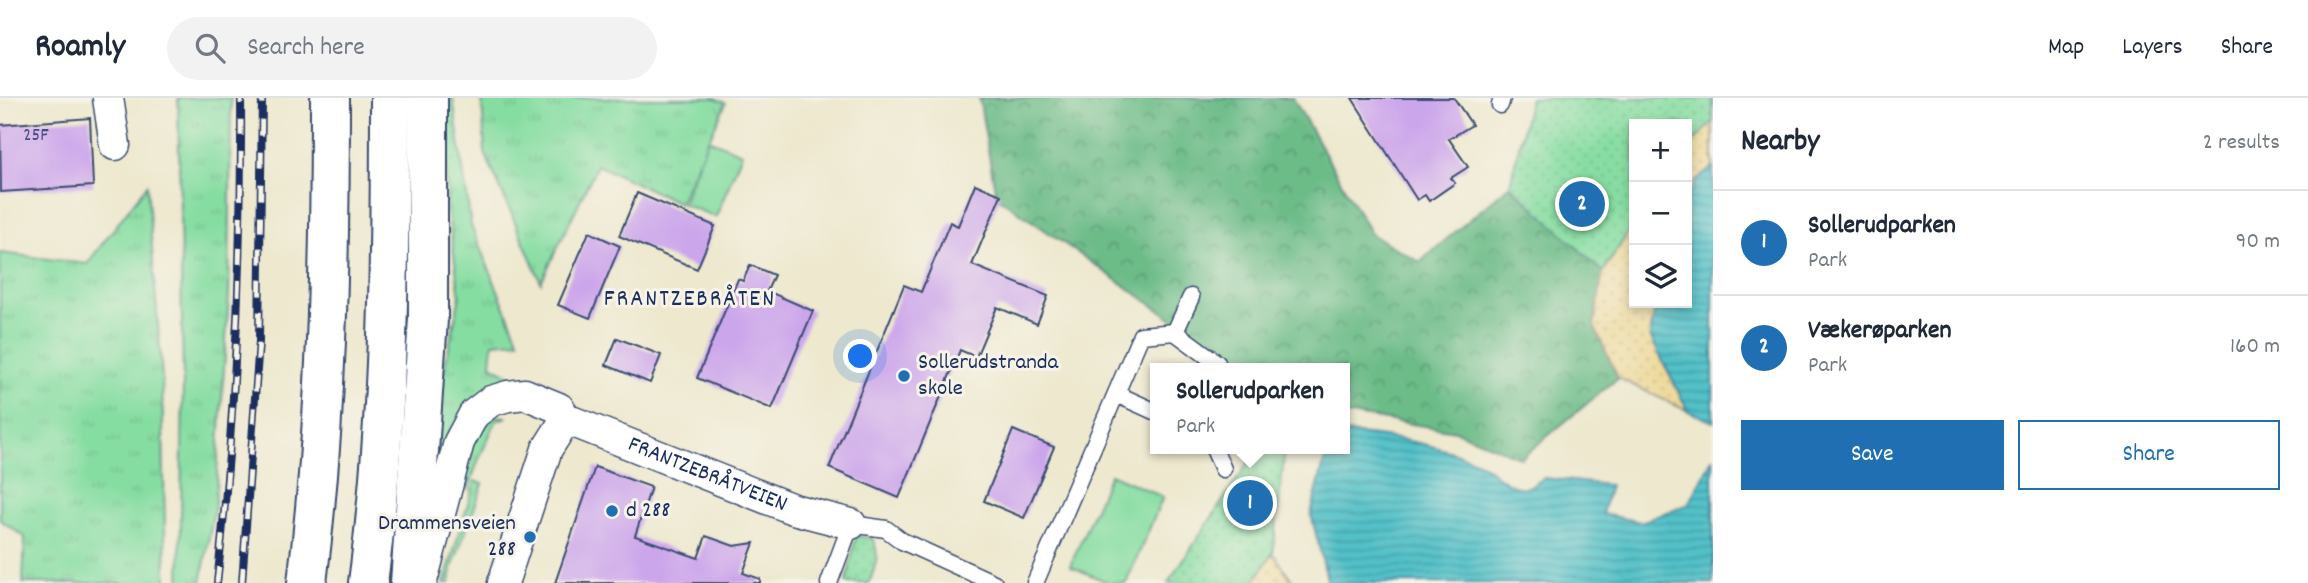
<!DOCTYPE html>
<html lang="en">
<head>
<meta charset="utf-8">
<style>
  :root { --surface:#fff; --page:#f2f2f3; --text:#1f2937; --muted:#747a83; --line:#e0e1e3; --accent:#1f6fb2 }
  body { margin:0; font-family:Dekko,sans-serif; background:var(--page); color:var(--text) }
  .controls { position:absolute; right:21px; top:21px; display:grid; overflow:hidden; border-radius:0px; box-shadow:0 4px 10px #0003 }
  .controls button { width:63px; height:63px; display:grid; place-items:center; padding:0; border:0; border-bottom:2px solid var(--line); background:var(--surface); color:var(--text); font:35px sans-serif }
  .you { position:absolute; left:861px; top:259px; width:24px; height:24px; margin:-18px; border:5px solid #fff; border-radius:50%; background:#1a73e8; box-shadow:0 0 0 10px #1a73e833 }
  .badge { display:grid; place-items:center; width:46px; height:46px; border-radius:50%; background:var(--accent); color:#fff; font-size:23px; font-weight:700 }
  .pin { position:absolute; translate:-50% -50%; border:4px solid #fff; box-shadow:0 2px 7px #0006 }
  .popup { position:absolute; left:1150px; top:265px; width:200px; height:91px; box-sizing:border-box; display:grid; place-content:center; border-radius:0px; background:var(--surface); filter:drop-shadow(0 2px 5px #0005); font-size:23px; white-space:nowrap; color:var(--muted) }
  .popup b { font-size:26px; color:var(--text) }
  .popup::after { content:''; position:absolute; left:50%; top:100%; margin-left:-14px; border:14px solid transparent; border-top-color:var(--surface) }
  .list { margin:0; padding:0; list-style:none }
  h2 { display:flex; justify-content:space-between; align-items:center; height:91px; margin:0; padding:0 28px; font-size:30px }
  h2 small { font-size:23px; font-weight:400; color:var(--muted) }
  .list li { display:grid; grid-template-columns:46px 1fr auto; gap:21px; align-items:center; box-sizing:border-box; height:105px; padding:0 28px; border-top:2px solid var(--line) }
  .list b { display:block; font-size:26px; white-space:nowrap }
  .list p { margin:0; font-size:23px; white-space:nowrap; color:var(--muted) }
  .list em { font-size:23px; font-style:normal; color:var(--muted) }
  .actions { display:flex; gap:14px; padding:21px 28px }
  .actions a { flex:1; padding:16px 0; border:2px solid var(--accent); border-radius:0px; text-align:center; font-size:24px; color:var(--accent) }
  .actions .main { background:var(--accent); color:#fff }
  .icon { flex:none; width:38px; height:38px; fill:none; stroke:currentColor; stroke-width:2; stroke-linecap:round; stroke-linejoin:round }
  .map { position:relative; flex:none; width:1713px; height:485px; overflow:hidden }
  header { display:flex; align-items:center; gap:42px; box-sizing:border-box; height:98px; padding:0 35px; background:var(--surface); border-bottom:2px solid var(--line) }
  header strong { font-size:33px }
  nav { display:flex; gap:38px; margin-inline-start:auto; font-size:24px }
  .search { width:490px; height:63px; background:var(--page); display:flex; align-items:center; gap:18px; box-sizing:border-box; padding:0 24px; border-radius:38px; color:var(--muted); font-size:26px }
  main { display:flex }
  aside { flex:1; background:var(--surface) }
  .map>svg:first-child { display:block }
  .grass { fill:url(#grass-tufts); stroke:#508680; stroke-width:2 }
  .forest { fill:url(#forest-crowns); stroke:#447673; stroke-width:2 }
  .sand { fill:url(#sand-dots); stroke:#84847e; stroke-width:2 }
  .park { fill:url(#park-dots); stroke:#508680; stroke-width:2 }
  .garden { fill:#86dda2; stroke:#508680; stroke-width:2 }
  .water { fill:url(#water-rules); stroke:#377893; stroke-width:2 }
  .building { fill:#cca6eb }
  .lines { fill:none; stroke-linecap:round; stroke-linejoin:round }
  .service-casing { stroke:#3a4b6f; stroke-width:19 }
  .minor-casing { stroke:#3a4b6f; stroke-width:33 }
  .trunk-casing { stroke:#3a4b6f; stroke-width:42 }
  .service { stroke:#fff; stroke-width:16 }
  .minor { stroke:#fff; stroke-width:30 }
  .trunk { stroke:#fff; stroke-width:38 }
  .rail-casing { stroke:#1b2f5e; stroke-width:8 }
  .rail { stroke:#f7f3e8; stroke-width:5; stroke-dasharray:16; stroke-linecap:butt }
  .poi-dot { fill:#1f6fb2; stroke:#f7f3e8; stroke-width:2.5 }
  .labels { text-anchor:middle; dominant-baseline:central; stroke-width:6; stroke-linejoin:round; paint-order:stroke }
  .number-label { font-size:19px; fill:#474d81 }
  .poi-label { font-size:23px; fill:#1b2f5e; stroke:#f7f3e8; text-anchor:start }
  .street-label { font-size:23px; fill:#1b2f5e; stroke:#f7f3e8 }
  .neighbourhood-label { font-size:24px; letter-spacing:2px; fill:#1b2f5e; stroke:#f7f3e8 }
</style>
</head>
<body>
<header>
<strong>Roamly</strong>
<div class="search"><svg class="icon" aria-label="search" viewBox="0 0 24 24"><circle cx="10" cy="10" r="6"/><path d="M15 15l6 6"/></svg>Search here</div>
<nav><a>Map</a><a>Layers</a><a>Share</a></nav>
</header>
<main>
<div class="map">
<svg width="1713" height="485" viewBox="0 0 1713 485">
  <defs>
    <pattern id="grass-tufts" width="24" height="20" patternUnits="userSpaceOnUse" patternTransform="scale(1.75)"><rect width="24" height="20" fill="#86dda2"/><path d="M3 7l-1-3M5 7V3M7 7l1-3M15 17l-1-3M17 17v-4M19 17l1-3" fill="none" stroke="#73be8e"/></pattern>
    <pattern id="forest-crowns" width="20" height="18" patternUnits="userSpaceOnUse" patternTransform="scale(1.75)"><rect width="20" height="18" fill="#6cbc88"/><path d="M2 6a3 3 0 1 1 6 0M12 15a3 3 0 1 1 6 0" fill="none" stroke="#589972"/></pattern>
    <pattern id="sand-dots" width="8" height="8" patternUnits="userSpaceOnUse" patternTransform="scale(1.75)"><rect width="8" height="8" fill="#eeda9e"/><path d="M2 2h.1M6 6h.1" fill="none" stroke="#ccbb8a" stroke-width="1.8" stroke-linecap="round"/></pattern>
    <pattern id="park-dots" width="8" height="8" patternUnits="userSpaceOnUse" patternTransform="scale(1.75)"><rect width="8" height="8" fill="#86dda2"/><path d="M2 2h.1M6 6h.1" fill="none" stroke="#73be8e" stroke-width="1.8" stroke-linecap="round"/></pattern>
    <pattern id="water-rules" width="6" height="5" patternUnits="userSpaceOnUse" patternTransform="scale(1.75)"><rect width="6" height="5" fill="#53c1c8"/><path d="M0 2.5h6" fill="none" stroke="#449da6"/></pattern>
  </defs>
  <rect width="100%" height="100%" fill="#f7f3e8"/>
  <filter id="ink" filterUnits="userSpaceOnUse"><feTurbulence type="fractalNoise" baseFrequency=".0143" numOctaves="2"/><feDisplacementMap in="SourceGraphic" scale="14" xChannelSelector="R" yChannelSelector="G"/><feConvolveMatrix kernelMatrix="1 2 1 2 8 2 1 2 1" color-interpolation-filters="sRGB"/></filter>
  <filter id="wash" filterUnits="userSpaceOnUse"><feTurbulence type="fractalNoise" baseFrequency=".00686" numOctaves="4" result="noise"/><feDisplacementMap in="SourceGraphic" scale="28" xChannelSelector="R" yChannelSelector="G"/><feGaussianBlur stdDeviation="1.57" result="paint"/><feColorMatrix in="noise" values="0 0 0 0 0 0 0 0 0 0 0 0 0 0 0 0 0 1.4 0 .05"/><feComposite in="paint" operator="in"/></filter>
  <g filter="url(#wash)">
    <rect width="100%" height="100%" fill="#ede8ce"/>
    <!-- grass -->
    <g class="grass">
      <path d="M178,0h53l-2,195 -14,212 -14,78h-21l3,-200z"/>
      <path d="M445,0h8l18,128 48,115 -26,2 -2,22 20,11 -61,54 -27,118 12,-136 25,-116 -13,-88z"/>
      <path d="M482,0h233l11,5 -47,100 -82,-38 -56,117 -56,-129z"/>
      <path d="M147,87l15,191 4,207h-143l2,-46 -25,-17v-267l87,11z"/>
      <path d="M493,318l14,1 -11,4 -18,40 -10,29 -5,-8 11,-46z"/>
      <path d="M475,383l8,3 -31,84 -2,15h-6z"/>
    </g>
    <!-- forest -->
    <path class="forest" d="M979,0h314l78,136 49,28 90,-77 93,87 -9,54 24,52 -97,80 -65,-27 -101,-16 -10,1 -1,-48h-104l-7,-7 -237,-165z"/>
    <!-- sand -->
    <g class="sand">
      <path d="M1713,24v45l-18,15 -8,18v-52z"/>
      <path d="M1634,125v80h22l-6,33 38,75 -70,-33 -24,-52 9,-54z"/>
      <path d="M1273,455l21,30h-41z"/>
    </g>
    <!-- park -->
    <g class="park">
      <path d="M1530,0h183v24l-26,26v-24h-53v99l-31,49 -93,-87z"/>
      <path d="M1273,351h12l-12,104 -20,30h-85l86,-129z"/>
      <path d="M856,438l16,2c9,15 3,30 -3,45h-23z"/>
    </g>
    <!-- garden -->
    <g class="garden">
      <path d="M708,41l34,14 -26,64 -34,-13z"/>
      <path d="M1110,376l53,23 -37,86h-17l-39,-17z"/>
    </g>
    <!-- water -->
    <g class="water">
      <path d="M1713,69v255l-25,-11 -38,-75 6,-33h31v-103l8,-18z"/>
      <path d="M1345,335c43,3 93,11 133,29 13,6 27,24 41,25 11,2 17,-4 25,-9l66,7 -8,29 39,8 48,-18 24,-47v126h-385l-17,-69 16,-64 17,-1z"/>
    </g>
    <g id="blocks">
      <!-- building -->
      <g class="building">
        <path d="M1352,0h102l18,27 -23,14 19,28 -17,11 4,5 -26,18 -4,-6 -8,5z"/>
        <path d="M90,20l3,68 -92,6 -1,-67z"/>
        <path d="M975,86l26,11 -29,70 76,31 -11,28 -40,-17 -21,50 -16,-7 -61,148 -70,-30 75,-183 17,7 29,-70 8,4z"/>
        <path d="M637,95l78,33 -18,43 -78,-33z"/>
        <path d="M589,134l31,14 -30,72 -32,-13z"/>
        <path d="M750,167l24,10 -7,16 46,20 -41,98 -75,-31 41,-99 5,2z"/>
        <path d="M617,240l44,17 -11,28 -44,-18z"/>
        <path d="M1013,332l41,17 -30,71 -40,-17z"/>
        <path d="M595,369l56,20 -16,49 63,22 8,-22 28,10 20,-3 -11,30 17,6v4h-205z"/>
      </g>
    </g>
  </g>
  <g filter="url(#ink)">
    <use href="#blocks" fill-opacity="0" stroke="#3a4b6f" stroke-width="2"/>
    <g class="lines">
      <!-- service casing -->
      <g class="service-casing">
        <g id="service">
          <path d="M1500,7l2,-7"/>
          <path d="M1175,234l42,31 -1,5"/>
          <path d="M1116,296l40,18"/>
          <path d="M1214,351l9,20"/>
          <path d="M829,485l22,-59 35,5 16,12 92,42"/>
          <path d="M1035,485l106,-248 34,-3 16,-35"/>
        </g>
      </g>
      <!-- minor casing -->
      <g class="minor-casing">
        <g id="minor">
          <path d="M108,0l7,47"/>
          <path id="s1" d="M566,321l227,90 58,15"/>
          <path d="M422,483l37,-139 15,-28 17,-13 17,-5 17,-2 34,14 7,11 -19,30 -44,134"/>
        </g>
      </g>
      <!-- trunk casing -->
      <g class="trunk-casing">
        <g id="trunk">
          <path d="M307,485c20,-161 23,-323 23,-485"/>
          <path d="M368,485c21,-160 22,-324 22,-485"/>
          <path d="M410,485l18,-264v-221"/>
        </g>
      </g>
      <!-- service -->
      <use href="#service" class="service"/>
      <!-- minor -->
      <use href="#minor" class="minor"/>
      <!-- trunk -->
      <use href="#trunk" class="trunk"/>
      <!-- rail casing -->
      <g class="rail-casing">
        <g id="rail">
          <path d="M217,485c18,-161 25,-323 24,-485"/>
          <path d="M242,485l17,-242 3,-243"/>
        </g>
      </g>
      <!-- rail -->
      <use href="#rail" class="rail"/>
    </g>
  </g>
  <!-- markers -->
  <g class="poi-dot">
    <circle cx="904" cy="278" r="7"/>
    <circle cx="612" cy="413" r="7"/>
    <circle cx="530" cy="439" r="7"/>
  </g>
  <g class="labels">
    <!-- number labels -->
    <g class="number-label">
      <text x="36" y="38">25F</text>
    </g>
    <!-- poi labels -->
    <g class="poi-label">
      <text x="918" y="265">Sollerudstranda<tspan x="918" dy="26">skole</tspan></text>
      <text x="626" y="413">d 288</text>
      <text x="516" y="426" text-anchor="end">Drammensveien<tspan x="516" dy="26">288</tspan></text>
    </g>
    <!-- street labels -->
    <g class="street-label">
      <text stroke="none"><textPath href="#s1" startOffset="152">FRANTZEBRÅTVEIEN</textPath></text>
    </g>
    <!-- neighbourhood labels -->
    <g class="neighbourhood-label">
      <text x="690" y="202">FRANTZEBRÅTEN</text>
    </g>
  </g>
</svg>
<div class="controls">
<button>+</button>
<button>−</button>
<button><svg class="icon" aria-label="layers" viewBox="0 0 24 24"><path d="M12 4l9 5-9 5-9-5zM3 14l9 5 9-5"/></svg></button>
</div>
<div class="you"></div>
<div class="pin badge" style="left:1250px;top:405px">1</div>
<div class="popup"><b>Sollerudparken</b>Park</div>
<div class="pin badge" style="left:1582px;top:106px">2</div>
</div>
<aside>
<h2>Nearby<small>2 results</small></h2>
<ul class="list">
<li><span class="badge">1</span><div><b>Sollerudparken</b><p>Park</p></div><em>90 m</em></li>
<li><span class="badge">2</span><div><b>Vækerøparken</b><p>Park</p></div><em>160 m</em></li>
</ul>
<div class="actions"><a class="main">Save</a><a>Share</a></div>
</aside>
</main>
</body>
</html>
